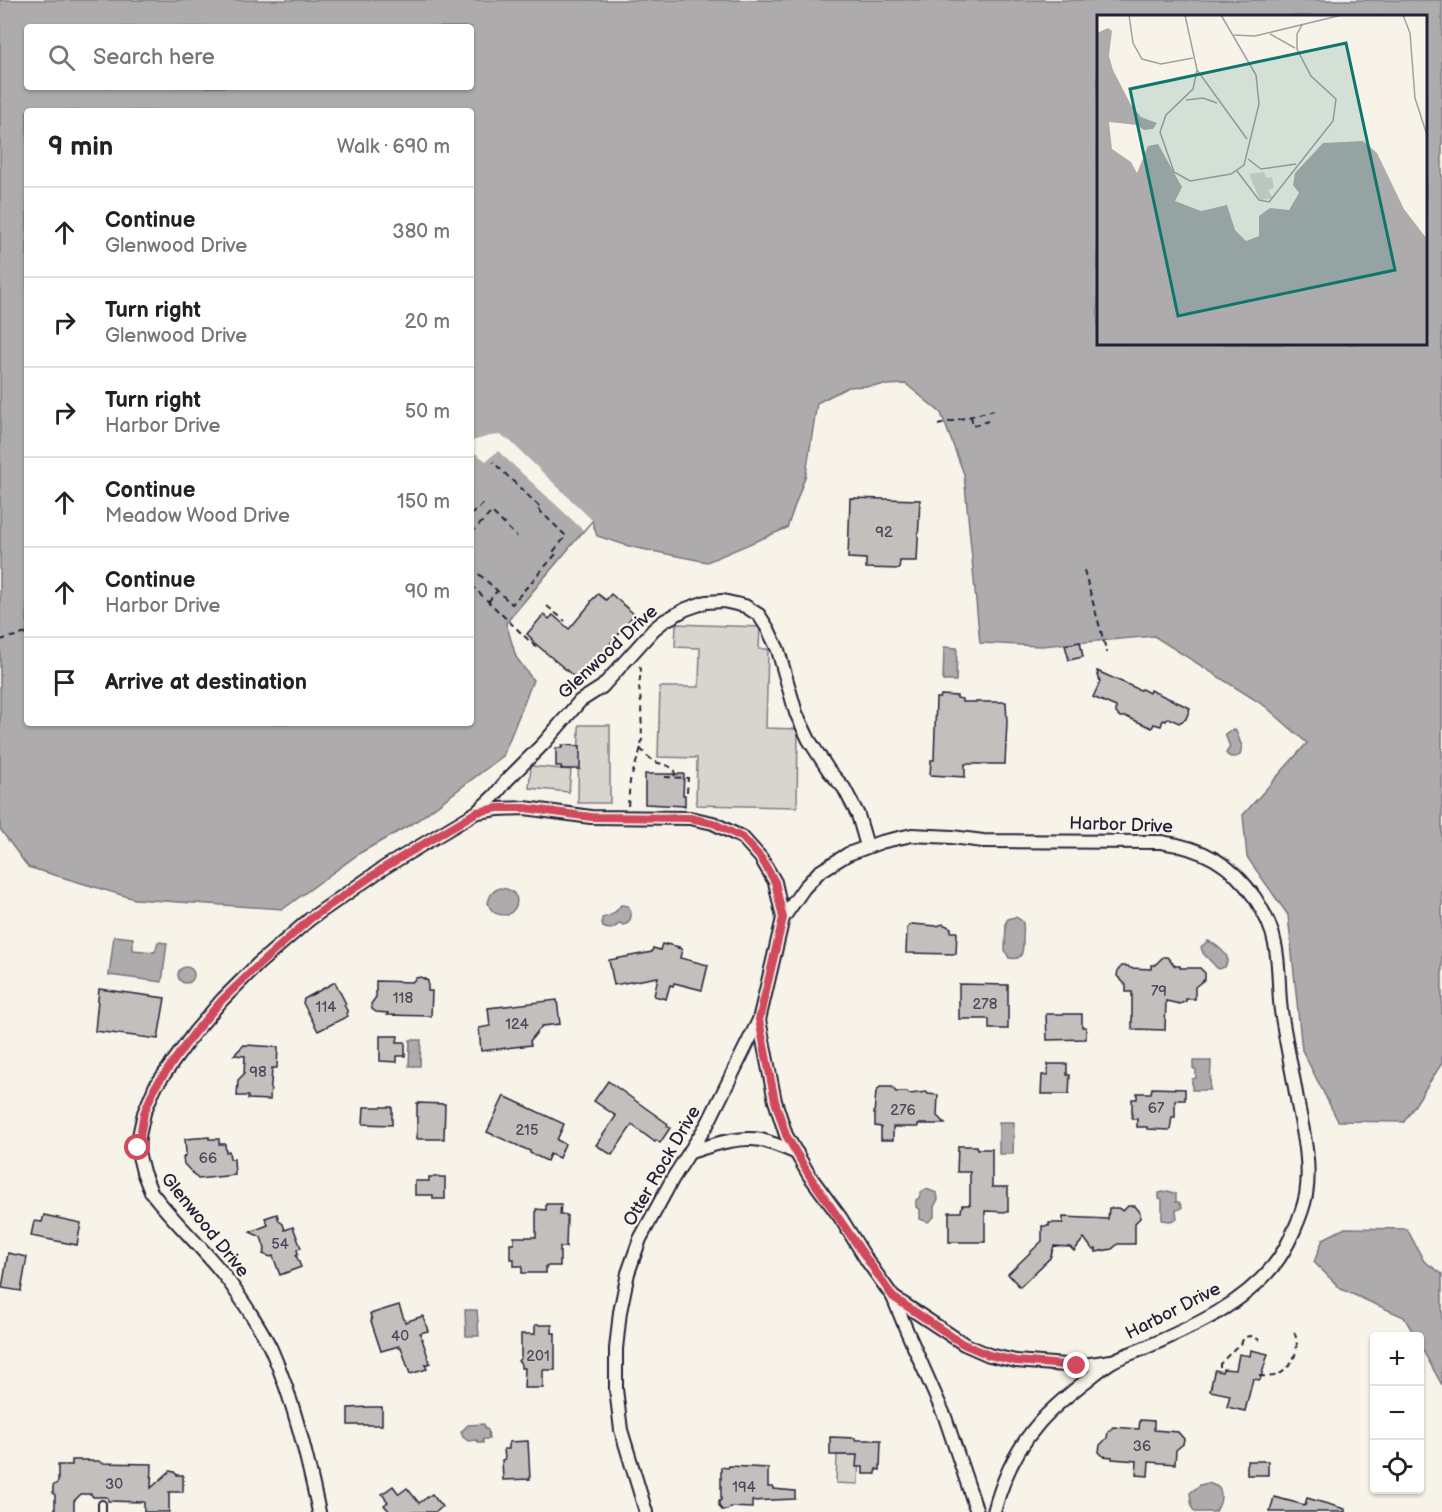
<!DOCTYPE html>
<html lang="en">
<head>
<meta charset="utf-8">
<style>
  :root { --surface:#fff; --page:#f2f2f2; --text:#222; --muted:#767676; --line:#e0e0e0 }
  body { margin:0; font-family:"Balsamiq Sans",sans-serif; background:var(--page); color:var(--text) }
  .controls { position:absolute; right:18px; bottom:18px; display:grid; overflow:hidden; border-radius:6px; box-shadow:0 2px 4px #0004 }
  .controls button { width:54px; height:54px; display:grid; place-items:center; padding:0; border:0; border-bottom:2px solid var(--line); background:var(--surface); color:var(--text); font:30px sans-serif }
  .stop { position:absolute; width:18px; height:18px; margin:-14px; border:4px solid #d1495b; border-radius:50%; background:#fff }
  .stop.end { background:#d1495b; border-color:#fff; box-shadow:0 2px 6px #0008 }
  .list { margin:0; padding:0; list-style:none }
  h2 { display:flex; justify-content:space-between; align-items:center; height:78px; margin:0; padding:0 24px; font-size:26px }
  h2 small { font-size:20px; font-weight:400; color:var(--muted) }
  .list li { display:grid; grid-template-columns:39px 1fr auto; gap:18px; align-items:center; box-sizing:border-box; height:90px; padding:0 24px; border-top:2px solid var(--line) }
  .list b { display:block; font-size:22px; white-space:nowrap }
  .list p { margin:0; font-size:20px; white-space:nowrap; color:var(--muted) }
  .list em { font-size:20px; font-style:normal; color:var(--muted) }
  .icon { flex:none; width:33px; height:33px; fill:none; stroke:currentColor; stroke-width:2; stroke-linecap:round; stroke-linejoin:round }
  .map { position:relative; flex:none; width:1442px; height:1512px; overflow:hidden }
  .search { position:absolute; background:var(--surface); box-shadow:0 2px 4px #0004; left:24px; top:24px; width:450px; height:66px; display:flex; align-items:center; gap:15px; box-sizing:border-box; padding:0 21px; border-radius:6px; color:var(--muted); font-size:22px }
  .panel { position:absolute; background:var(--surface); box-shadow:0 2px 4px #0004; left:24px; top:108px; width:450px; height:618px; border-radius:6px }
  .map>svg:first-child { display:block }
  .green { fill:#d8d5cf; stroke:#7d7c85; stroke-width:1.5 }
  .water { fill:#aeabad; stroke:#76747f; stroke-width:1.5; fill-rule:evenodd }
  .pier { fill:#f7f3e8 }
  .building { fill:#c2bfbd; stroke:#22223b; stroke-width:1.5 }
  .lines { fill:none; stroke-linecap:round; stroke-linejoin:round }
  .service-casing { stroke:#22223b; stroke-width:10 }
  .minor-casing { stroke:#22223b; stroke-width:16 }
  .path { stroke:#22223b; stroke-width:2; stroke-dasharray:6 4.5; stroke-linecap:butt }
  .service { stroke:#f7f3e8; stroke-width:6 }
  .minor { stroke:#f7f3e8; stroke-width:12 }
  .route { stroke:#d1495b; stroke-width:8 }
  .labels { text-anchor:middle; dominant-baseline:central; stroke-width:5; stroke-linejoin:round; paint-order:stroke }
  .number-label { font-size:15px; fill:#4a495c }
  .street-label { font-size:18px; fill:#22223b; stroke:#f7f3e8 }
  .inset-road { fill:none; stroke:#a29fa3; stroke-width:1.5 }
  .view { fill:#0f766e; fill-opacity:0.15; stroke:#0f766e; stroke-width:3 }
  .inset-edge { fill:none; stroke:#22223b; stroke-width:3 }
</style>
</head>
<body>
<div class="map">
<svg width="1442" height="1512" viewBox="0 0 1442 1512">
  <rect width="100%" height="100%" fill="#f7f3e8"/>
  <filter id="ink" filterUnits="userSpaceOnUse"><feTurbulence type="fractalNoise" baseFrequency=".0167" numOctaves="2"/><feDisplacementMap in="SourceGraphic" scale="12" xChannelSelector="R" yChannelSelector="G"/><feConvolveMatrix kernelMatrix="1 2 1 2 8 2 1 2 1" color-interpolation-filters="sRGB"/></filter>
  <g filter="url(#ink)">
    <!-- green -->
    <g class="green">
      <path d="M676,624l84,3 -1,22h9l-2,79 32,1 -1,78 -101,-2 1,-47 -39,-1 2,-70h39l1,-39 -25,-1z"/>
      <path d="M579,725h31v78h-32z"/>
      <path d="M531,766l40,4 -2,22 -40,-4z"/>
      <path d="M837,1455h22l-1,29 -22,-1z"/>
    </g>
    <!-- water -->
    <g class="water">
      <path d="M0,0h1442v1063l-38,59 -66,-1 -36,-71 -14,-135 -41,-58 -4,-42 64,-72 -42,-37 -111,-70 -113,10 -61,-3 -16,-169 -23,-61 -35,-29 -58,3 -31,16 -11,71 -19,54 -80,34 -75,-15 -35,-11 -5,-15 -86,102 10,34 17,23 -30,76 -88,66 -55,31 -77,56 -148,-10 -107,-32 -28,-38zM1098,16h328v328h-328zM27,27h444v60h-444zM27,111h444v612h-444z"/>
      <path d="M944,647l13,1 -1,33h-13z"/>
      <path d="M1235,730c5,5 2,9 7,15l-2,10c-4,3 -11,3 -14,-2l4,-6 -5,-13 4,-3z"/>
      <path d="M500,888c18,1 23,16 8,27 -11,0 -16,-1 -20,-12 2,-8 4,-12 12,-15z"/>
      <path d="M621,905l7,1c5,7 4,16 -4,19l-4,-2c-6,5 -9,8 -17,4l-1,-3v-6c9,-2 14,-5 19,-13z"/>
      <path d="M1015,917c3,1 6,2 8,6 1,4 0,11 0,15 0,12 1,23 -14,20l-4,-8 1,-28 2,-3z"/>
      <path d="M114,936l19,2v12l22,2 3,-10 9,1 -5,39 -53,-7z"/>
      <path d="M1208,941c6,2 16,10 19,16 1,5 0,6 -2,10l-6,2 -2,-1 -14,-15 -2,-6z"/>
      <circle cx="186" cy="975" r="8"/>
      <path d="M410,1040h11l-1,26h-11z"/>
      <path d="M1193,1061h18l-1,29h-18v-11l4,-1v-8l-3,-2z"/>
      <path d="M999,1122h15l-1,32h-14z"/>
      <path d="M926,1189l11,4 1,6 -4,8v10l-6,5 -8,-3v-10l-4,-2v-7l3,-2 2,-6z"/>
      <path d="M1168,1191l8,3v8h3l3,5 -2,2 -4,1 1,9 -7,2 -8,-1v-21l-3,-1v-5z"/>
      <path d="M1345,1228l62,1 17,32 18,13v111l-22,-40v-9h-5l-11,-19 -63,-28 -27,-27 9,-23z"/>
      <path d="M465,1310h12l2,26h-13z"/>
      <path d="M484,1424l1,4 3,2 1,9h-6v4h-5l-1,-3 -9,1 -5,-4 -2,-5 7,-7z"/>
      <path d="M1208,1483c3,1 8,3 10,4 6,7 2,19 -3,25h-20l-3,-4 -2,-15 10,-8z"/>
    </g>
    <!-- pier -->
    <path class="pier" d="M501,435l9,6 82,79 -9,10 -85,-79 -12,10 -15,-11 1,-9 18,-5z"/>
    <!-- building -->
    <g class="building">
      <path d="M850,498l70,2 -3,61h-17l-1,8 -33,-1v-9l-18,-1z"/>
      <path d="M598,594l8,6 5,-6 23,20 -6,8v2l-4,5 -2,1 -28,32 4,4 -9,10 -4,-4 -7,8 -47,-40 1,-1 -5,-5 17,-20 5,5 4,-4 16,14 1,-1 21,-25v-2z"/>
      <path d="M1080,642l3,15 -14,3 -4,-15z"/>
      <path d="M1097,671l43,19 2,-1 7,4 1,-3 40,18 -4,11 -7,4 -11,-5 -2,3 -3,-1 -2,6 -7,-2 -2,4 -25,-11h-7l-4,-4v-6l-23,-10 7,-15z"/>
      <path d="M941,695l16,1v2l5,1v3h44l1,21 -2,41h-40v13l-35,-2 1,-15h3l2,-62h4z"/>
      <path d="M562,745l18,1v23h-19v-3h-5v-18h6z"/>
      <path d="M645,774h39l-1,21h2v11l-40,-2z"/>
      <path d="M912,924l25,2 6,-2 8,4v4h6l-1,22 -50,-1 1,-25z"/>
      <path d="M662,944l4,1v-1l13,3 -1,1 4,1 -2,9 28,7 -6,25 -28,-7 -1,3 -3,-1 -4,14 -12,-3 4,-19 -44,8 -5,-25 43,-8 1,-4 7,2z"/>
      <path d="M1163,957h4l8,9h5v2h20l5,5v6l-10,8v12h-9v2l-6,3 -14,-3 -1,29 -33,-1v-37h-6v-7l-9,-9 1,-6 4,-4h6l2,2 21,1v-4h5v-1z"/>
      <path d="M421,977l7,4v10h4l-1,25 -44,-1 1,-2 -12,-1 -4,-3 -1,-5 5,-7v-16l36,1 4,-4z"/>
      <path d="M335,982l11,22 -2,1 4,7 -2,1 2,3 -30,15 -15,-28 1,-4z"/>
      <path d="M959,984l49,1v44h-19v-10h-30z"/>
      <path d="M99,989l66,9 -7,41 -63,-8z"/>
      <path d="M557,1000l3,24 -18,2 -12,15 1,4 -50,6 -2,-23 11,-2 -2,-18z"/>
      <path d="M1046,1014h36v13h4v12l-39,1z"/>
      <path d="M380,1036h18l-1,6h8v14h-8v6l-17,-1z"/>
      <path d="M244,1045l34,2 -1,21h-5l-2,32 -22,-1v-3h-11l1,-16 6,-6 1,-18 -11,-1z"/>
      <path d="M1048,1064h19v11h3l-1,19h-28l1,-19h6z"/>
      <path d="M608,1081l60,43 -1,2 3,2 -10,15 -4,-3 -1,2 -23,-17 -20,30 -16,-10 20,-29 -22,-15z"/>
      <path d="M880,1087h12l4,5h11l2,2 18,-2 1,2 10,1 -1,21 8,8h-27v3h-25v13h-12v-13l-6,-1v-12h-1l2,-22z"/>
      <path d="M1152,1088l33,1v11h-10v17h-3l-2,13 -23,-1v-2h-10v-8h-5v-20h5v-6h14z"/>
      <path d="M504,1096l60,28 -7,16 8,4 -6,14 -9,-4 -3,7 -17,-8v-2l-43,-19z"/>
      <path d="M417,1103l28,1 -1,35h-27z"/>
      <path d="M364,1107h28v18l-29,-1z"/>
      <path d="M209,1137v2h10v5h6l1,8 3,-1 1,8h4l1,16 -37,4 -14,-15 -1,-6 3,-4 -1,-15z"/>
      <path d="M958,1146h19v3h15v38h16v25l-23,-1v31h-36v-30h12l1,-7h8v-33h-13z"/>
      <path d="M429,1177h16v22h-12v-4h-18v-14h14z"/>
      <path d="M546,1204h15l-1,11h7l-1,32h-6v19h-14v7h-24v-7h-8v-7h-4v-15h4v-7h22v-28l10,1z"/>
      <path d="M1128,1206h7l5,6v6l-5,5v21h-17l-6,5 -16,3v-3l-3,1 -9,-12 -10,13 -4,-4 -16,-1 -4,12 -30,29 -12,-13 34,-33v-15h7v-3h14v-6l45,2 1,-11h9l5,3z"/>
      <path d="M277,1214l2,7 4,3 2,6 8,-3 8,21 -4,1 1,5 -2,1 5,12 -21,8 -7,-19 -2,1 -8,-3 2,-5 -4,-12 -11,-5 18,-7 -3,-7z"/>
      <path d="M44,1215l37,8 -4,22 -46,-9 3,-15 8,1z"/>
      <path d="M8,1253l19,4 -6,34 -19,-3z"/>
      <path d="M399,1305l6,17 18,-6 5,15 -8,2 10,30 -5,2 2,4 -17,5 -9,-27 -2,1v-2l-18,5 -10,-30 1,-1 -2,-6z"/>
      <path d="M535,1325h17v8h3v37h-12v18h-19l1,-20h-4v-4l-3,-3 3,-3v-24h14z"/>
      <path d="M1251,1350l17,4 -8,26 -7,-1 -8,32 -18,-4 3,-12 -20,-4 4,-19 1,-2 7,2 1,-3 13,1 3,-16 11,2z"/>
      <path d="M370,1407h12v18h-34v-17z"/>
      <path d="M1140,1420l14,1v9l24,2 6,7 -1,5 -7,6 -1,14 -26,-2 -1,14 -12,-1 1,-14 -25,-2v-2l-9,-1 -4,-4 1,-7 7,-7 1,-6 5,-5 26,2z"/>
      <path d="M830,1437l25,1v2h26l-1,30 -4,-1v5h-13v-7h-7l1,-12h-27z"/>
      <path d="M528,1441l2,38 -27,1 -1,-20 3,-1 -1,-10h5v-7z"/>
      <path d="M72,1460h16v1h11l2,2 51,1 -1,24 19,-17 4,1 3,3h6v17h-14v20h-25v-10l-36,-1v-3l-2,-1h-13l-2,-3h-10l-7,7v11h-19v-17l-2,-2v-7l5,-4v-17h14z"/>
      <rect x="1247" y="1461" width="21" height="14"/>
      <path d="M729,1466l39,2v19h5v2l22,2v8l-43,2v7l-21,-1 -4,3h-5l-3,-4v-5l2,-1v-33l7,1z"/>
      <path d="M393,1486l6,8 8,-6 12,15 13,-9 10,13 -6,5h-46l-6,-7 4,-3 -6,-8z"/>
      <path d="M1274,1497l31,8 2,-7 38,11v3h-75z"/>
    </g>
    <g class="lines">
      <!-- service casing -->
      <g class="service-casing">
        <path id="service" d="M102,1512v-8"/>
      </g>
      <!-- minor casing -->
      <g class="minor-casing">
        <g id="minor">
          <path d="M478,812l20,-3 27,-1 66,9 99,1 23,5 30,15 18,20 14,24 8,36"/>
          <path d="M759,1020l16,81 11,34 23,40 31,42 28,45 25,35 13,32 39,88 32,95"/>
          <path d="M691,1152c21,-7 47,-16 70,-12 12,3 24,8 36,13"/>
          <path d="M893,1297l71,47 25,11 27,6 61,5 34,-5"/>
          <path d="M319,1512c-12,-55 -25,-111 -48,-163 -11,-23 -27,-46 -41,-66 -21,-29 -48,-53 -70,-80l-9,-11 -8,-20 -5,-20 1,-16 5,-23 11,-26 39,-54 28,-33 36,-36 52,-45 75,-52 92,-55 18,-17 12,-15 37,-37 36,-42 22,-14 52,-58 10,-8 22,-12 20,-7 17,-1 22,5 14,9 9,14 10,21 18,63 13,27 20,31 15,17 14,27 9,31"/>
          <path d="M646,1512l-25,-82 -5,-41v-40l4,-37 8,-39 12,-34 33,-61 35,-55 51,-103 24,-102 21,-30 15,-16 29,-18 33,-12 31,-7 40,2 31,4 178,1c41,6 70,21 94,56 9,14 17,29 20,46 5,22 3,45 6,67 5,32 12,63 17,94 6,29 13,61 8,90 -4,21 -19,54 -32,70 -32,40 -80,61 -125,81 -12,6 -26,9 -38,16 -10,6 -19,15 -29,22 -15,12 -30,24 -43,39 -22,25 -37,58 -45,89"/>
        </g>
      </g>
      <!-- path -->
      <g class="path">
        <path d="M971,416l2,10 15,-5"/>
        <path d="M938,425l56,-15"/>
        <path d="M471,515l15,-14"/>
        <path d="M471,533l21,-21 25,25"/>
        <path d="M471,567l41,37 44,-50 -3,-2 13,-16 -28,-27 2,-2 -47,-45"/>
        <path d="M1084,570l23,83"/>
        <path d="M471,585l68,65"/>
        <path d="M488,602l9,-11"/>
        <path d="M547,606l18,15"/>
        <path d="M0,640l27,-7"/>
        <path d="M640,748c4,5 9,11 16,14 7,3 13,2 19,9l-1,9"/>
        <path d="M665,777l23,1 -1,14"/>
        <path d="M628,806l2,-25 10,-30 2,-12 -1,-36 -2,-16 2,-18 -3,-5"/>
        <path d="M1220,1367v-3l15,-16 6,-4 3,-7 7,-1 9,4"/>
        <path d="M1259,1376c5,0 10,1 15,0 18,-5 28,-28 20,-44"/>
      </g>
      <!-- service -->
      <use href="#service" class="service"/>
      <!-- minor -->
      <use href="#minor" class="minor"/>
    </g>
  </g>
  <g class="lines" filter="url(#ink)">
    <!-- route -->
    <path class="route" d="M138,1148l6,-35 11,-26 39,-54 28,-33 31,-30 57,-51 75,-52 92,-55 21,-4h27l66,9 99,1 23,5 30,15 18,20 14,24 8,36 -24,102 16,81 11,34 23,40 84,122 70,47 26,11 27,6 61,5"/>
  </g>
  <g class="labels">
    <!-- number labels -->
    <g class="number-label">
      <text x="884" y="532">92</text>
      <text x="1159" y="991">79</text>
      <text x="403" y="998">118</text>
      <text x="985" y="1004">278</text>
      <text x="326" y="1007">114</text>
      <text x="517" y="1024">124</text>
      <text x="258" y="1072">98</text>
      <text x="1156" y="1108">67</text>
      <text x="903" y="1110">276</text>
      <text x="527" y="1130">215</text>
      <text x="208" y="1158">66</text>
      <text x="280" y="1244">54</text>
      <text x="400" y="1336">40</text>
      <text x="538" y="1356">201</text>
      <text x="1142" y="1446">36</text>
      <text x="114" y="1484">30</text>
      <text x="744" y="1487">194</text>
    </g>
    <!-- street labels -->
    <g class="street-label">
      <text transform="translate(608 652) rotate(-43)">Glenwood Drive</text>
      <text transform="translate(1121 825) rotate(2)">Harbor Drive</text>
      <text transform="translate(662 1166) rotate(-60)">Otter Rock Drive</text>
      <text transform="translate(205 1225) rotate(51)">Glenwood Drive</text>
      <text transform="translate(1173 1311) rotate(-27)">Harbor Drive</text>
    </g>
  </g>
  <!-- overview -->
  <g transform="translate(1097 15)">
    <rect width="330" height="330" fill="#f7f3e8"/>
    <path d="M167,157l2,6 6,-1 2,11 -6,2 5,8 -13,2 -11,-26z" fill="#d8d5cf"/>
    <path d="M11,13l4,3 -3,25 4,14 18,35 10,12 16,6 -4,6 -9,1 -7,-5 -28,-3 3,27 19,13 6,11 11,-27 10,-2 24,43 -7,14 26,10 26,-6 8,25 11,11 13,-5v-20l11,-8 19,2 10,-17 -6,-8 2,-12 28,-30 40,-2 14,12 27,56 23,30v106h-330v-312z" fill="#aeabad"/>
    <path class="inset-road" d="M32,0l4,28 9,16 19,5 32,-6M88,0l12,55 50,69M306,0l7,18 5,65 12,37M173,19l25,14M135,20l23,1 87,-21M100,55l-4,19 -27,26 -6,17 14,40 16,9 41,-7 13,-9 15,-61 -3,-29 -35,-60M89,85l17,-2 14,5M151,144l13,10 35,-5M140,156l22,29 10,2 64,-81 3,-22 -25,-23 -14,-27v-15l5,-9"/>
    <path class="view" d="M249,28l49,227 -217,46 -48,-227z"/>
    <rect width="330" height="330" class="inset-edge"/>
  </g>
</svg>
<div class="controls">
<button>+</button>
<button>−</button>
<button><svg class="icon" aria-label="locate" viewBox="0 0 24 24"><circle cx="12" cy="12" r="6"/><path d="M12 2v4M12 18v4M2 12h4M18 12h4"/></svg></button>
</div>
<div class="stop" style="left:138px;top:1148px"></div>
<div class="stop end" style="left:1077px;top:1366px"></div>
<div class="search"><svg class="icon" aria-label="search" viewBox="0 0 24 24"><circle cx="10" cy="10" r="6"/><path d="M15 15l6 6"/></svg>Search here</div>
<section class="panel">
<h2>9 min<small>Walk · 690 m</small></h2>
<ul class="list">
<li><svg class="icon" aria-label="ahead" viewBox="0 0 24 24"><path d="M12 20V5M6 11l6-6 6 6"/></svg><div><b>Continue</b><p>Glenwood Drive</p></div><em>380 m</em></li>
<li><svg class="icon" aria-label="right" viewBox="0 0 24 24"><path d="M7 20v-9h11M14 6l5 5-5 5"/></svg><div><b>Turn right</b><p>Glenwood Drive</p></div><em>20 m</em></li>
<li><svg class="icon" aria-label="right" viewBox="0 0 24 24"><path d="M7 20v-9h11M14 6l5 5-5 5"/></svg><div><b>Turn right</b><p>Harbor Drive</p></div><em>50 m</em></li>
<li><svg class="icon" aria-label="ahead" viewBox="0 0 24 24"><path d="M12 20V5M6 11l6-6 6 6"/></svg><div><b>Continue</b><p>Meadow Wood Drive</p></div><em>150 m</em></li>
<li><svg class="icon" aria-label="ahead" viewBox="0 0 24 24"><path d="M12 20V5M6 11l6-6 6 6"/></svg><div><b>Continue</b><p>Harbor Drive</p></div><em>90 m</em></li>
<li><svg class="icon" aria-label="arrive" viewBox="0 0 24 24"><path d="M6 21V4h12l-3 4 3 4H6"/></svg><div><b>Arrive at destination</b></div></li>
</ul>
</section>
</div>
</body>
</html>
